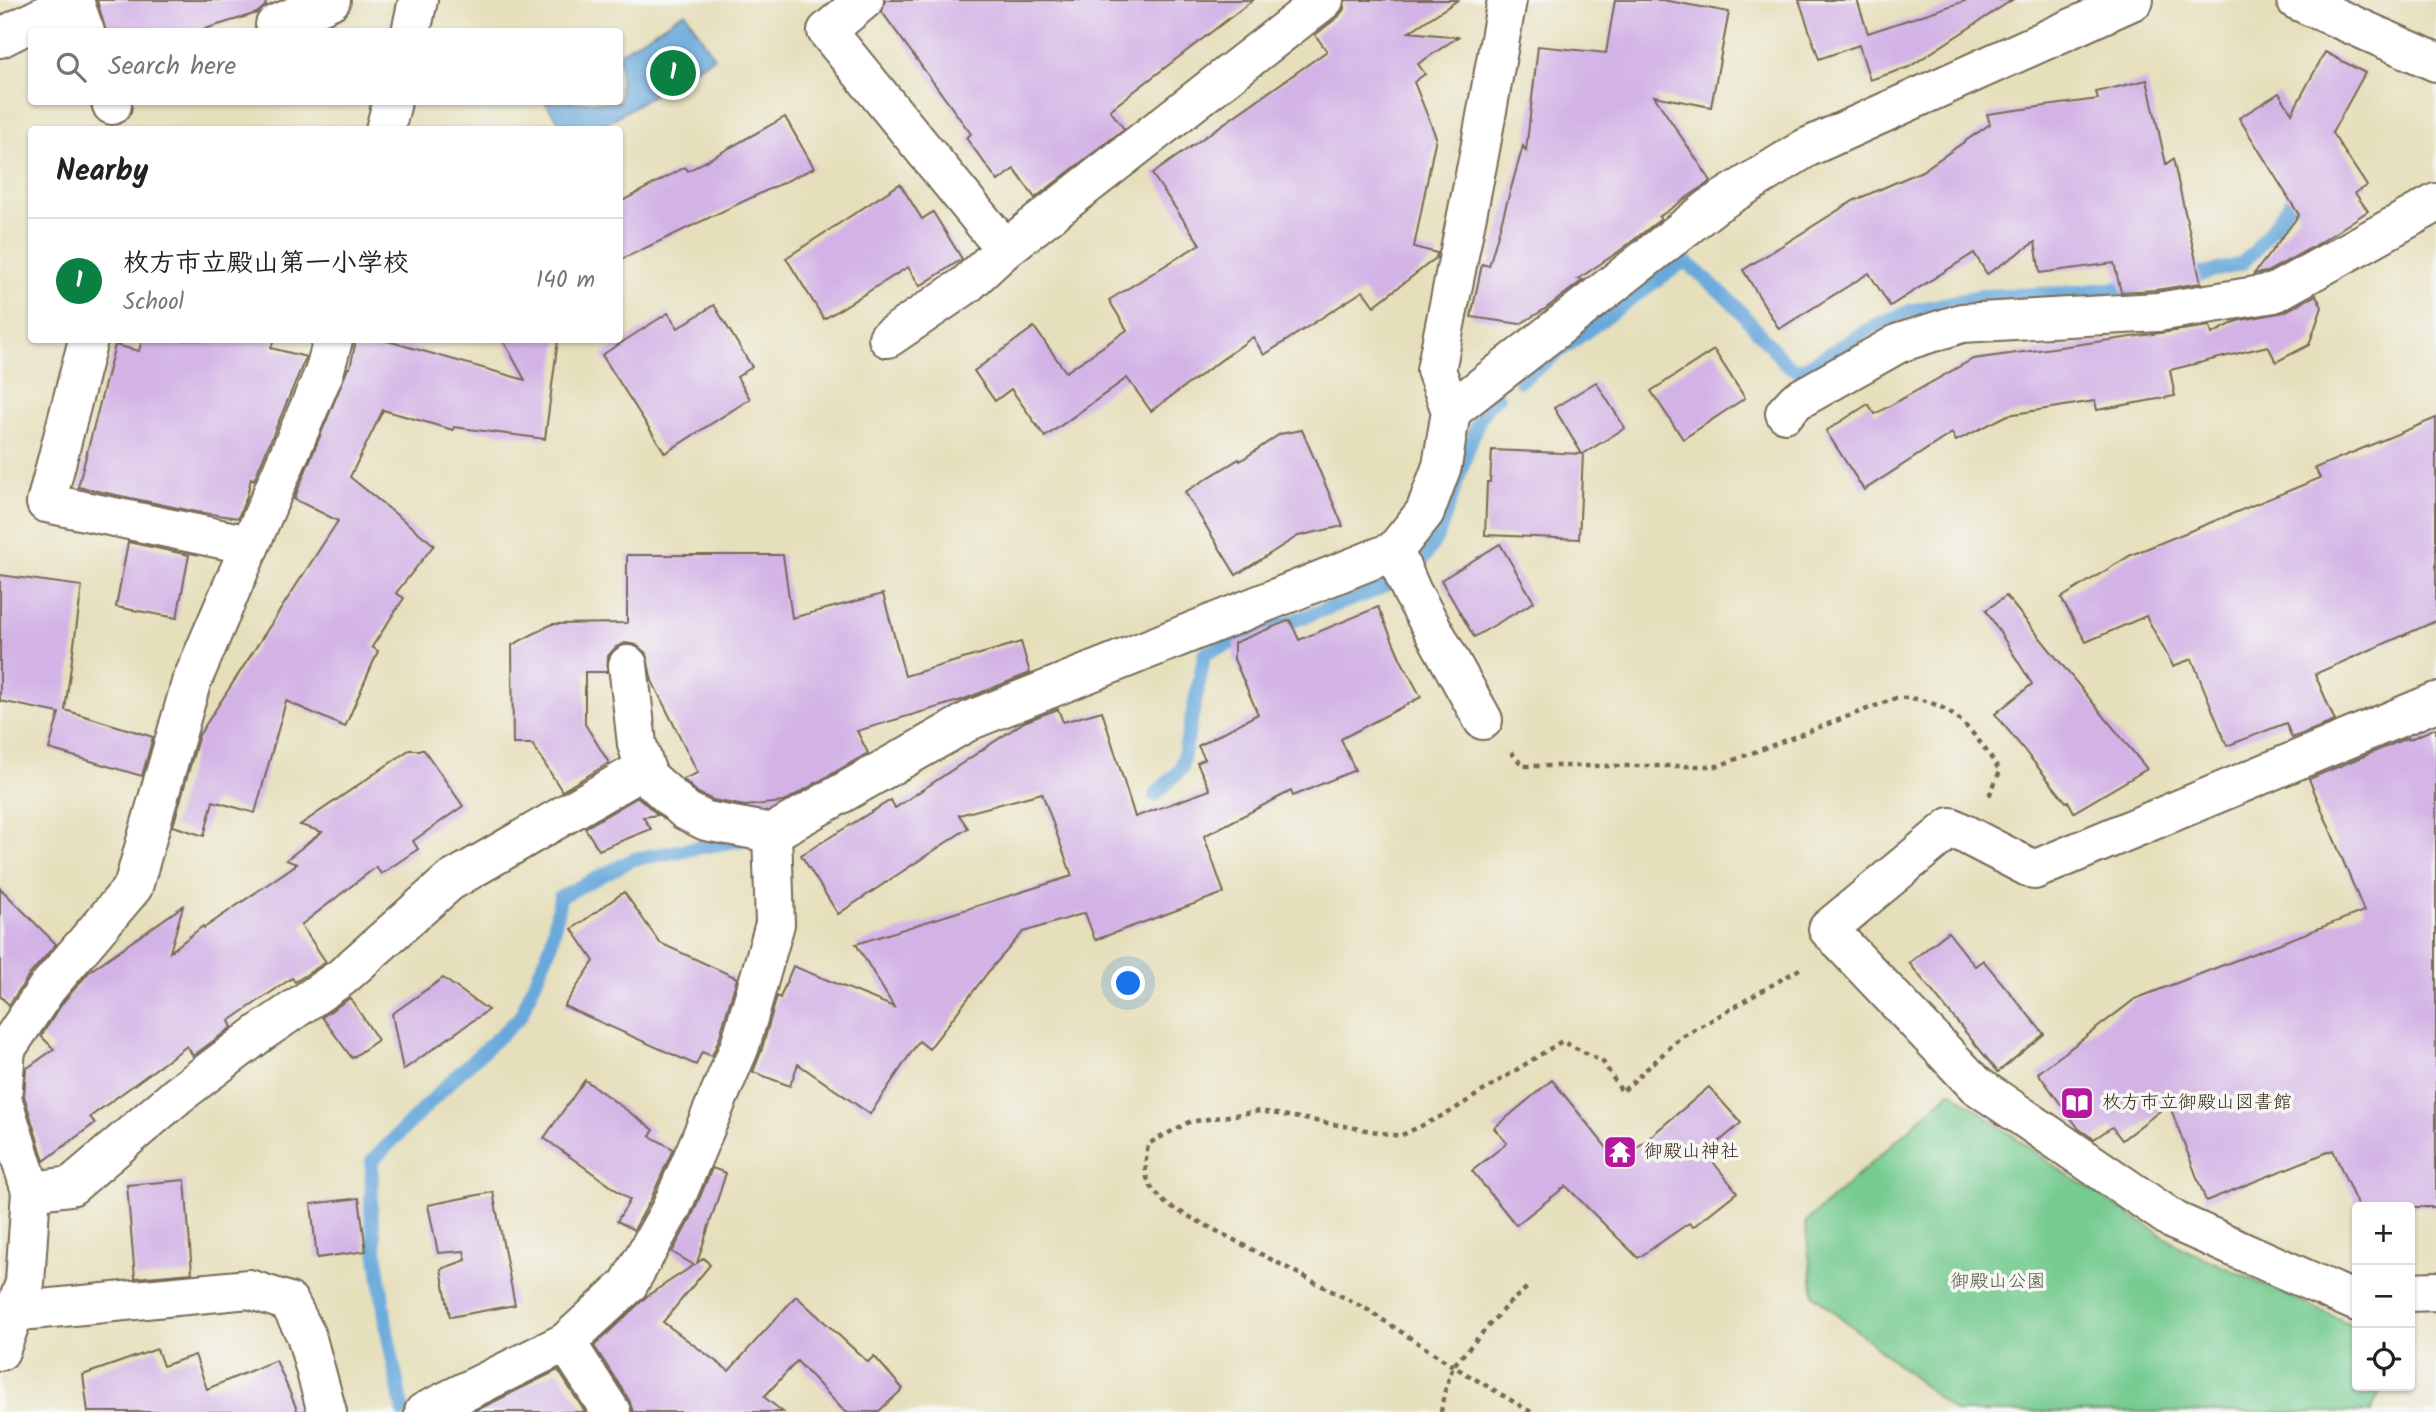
<!DOCTYPE html>
<html lang="en">
<head>
<meta charset="utf-8">
<style>
  :root { --surface:#fff; --page:#f2f2f2; --text:#222; --muted:#767676; --line:#e0e0e0; --accent:#0b8043 }
  body { margin:0; font-family:Kalam,"Klee One",sans-serif; background:var(--page); color:var(--text) }
  .controls { position:absolute; right:21px; bottom:21px; display:grid; overflow:hidden; border-radius:7px; box-shadow:0 2px 5px #0004 }
  .controls button { width:63px; height:63px; display:grid; place-items:center; padding:0; border:0; border-bottom:2px solid var(--line); background:var(--surface); color:var(--text); font:35px sans-serif }
  .you { position:absolute; left:1129px; top:984px; width:24px; height:24px; margin:-18px; border:5px solid #fff; border-radius:50%; background:#1a73e8; box-shadow:0 0 0 10px #1a73e833 }
  .badge { display:grid; place-items:center; width:46px; height:46px; border-radius:50%; background:var(--accent); color:#fff; font-size:23px; font-weight:700 }
  .pin { position:absolute; translate:-50% -50%; border:4px solid #fff; box-shadow:0 2px 7px #0006 }
  .list { margin:0; padding:0; list-style:none }
  h2 { display:flex; justify-content:space-between; align-items:center; height:91px; margin:0; padding:0 28px; font-size:30px }
  h2 small { font-size:23px; font-weight:400; color:var(--muted) }
  .list li { display:grid; grid-template-columns:46px 1fr auto; gap:21px; align-items:center; box-sizing:border-box; height:126px; padding:0 28px; border-top:2px solid var(--line) }
  .list b { display:block; font-size:26px; white-space:nowrap }
  .list p { margin:0; font-size:23px; white-space:nowrap; color:var(--muted) }
  .list em { font-size:23px; font-style:normal; color:var(--muted) }
  .icon { flex:none; width:38px; height:38px; fill:none; stroke:currentColor; stroke-width:2; stroke-linecap:round; stroke-linejoin:round }
  .map { position:relative; flex:none; width:2436px; height:1412px; overflow:hidden }
  .search { position:absolute; background:var(--surface); box-shadow:0 2px 5px #0004; left:28px; top:28px; width:595px; height:77px; display:flex; align-items:center; gap:18px; box-sizing:border-box; padding:0 24px; border-radius:7px; color:var(--muted); font-size:26px }
  .panel { position:absolute; background:var(--surface); box-shadow:0 2px 5px #0004; left:28px; top:126px; width:595px; height:217px; border-radius:7px }
  .map>svg:first-child { display:block }
  .green { fill:#74cb90; stroke:#587a57; stroke-width:2 }
  .water { fill:#68a8db; stroke:#52697c; stroke-width:2 }
  .lines { fill:none; stroke-linecap:round; stroke-linejoin:round }
  .stream { stroke:#68a8db; stroke-width:14 }
  .building { fill:#d3b3e6 }
  .minor-casing { stroke:#776955; stroke-width:42 }
  .path { stroke:#776955; stroke-width:4.5; stroke-dasharray:5 5; stroke-linecap:butt }
  .minor { stroke:#fff; stroke-width:38 }
  .labels { text-anchor:middle; dominant-baseline:central; stroke-width:7; stroke-linejoin:round; paint-order:stroke }
  .poi-label { font-size:19px; fill:#3b2a1e; stroke:#f6f6f2; text-anchor:start }
  .park-label { font-size:19px; fill:#4c5a40; stroke:#f6f6f2 }
</style>
</head>
<body>
<div class="map">
<svg width="2436" height="1412" viewBox="0 0 2436 1412">
  <rect width="100%" height="100%" fill="#f6f6f2"/>
  <filter id="ink" filterUnits="userSpaceOnUse"><feTurbulence type="fractalNoise" baseFrequency=".0143" numOctaves="2"/><feDisplacementMap in="SourceGraphic" scale="14" xChannelSelector="R" yChannelSelector="G"/><feConvolveMatrix kernelMatrix="1 2 1 2 8 2 1 2 1" color-interpolation-filters="sRGB"/></filter>
  <filter id="wash" filterUnits="userSpaceOnUse"><feTurbulence type="fractalNoise" baseFrequency=".00686" numOctaves="4" result="noise"/><feDisplacementMap in="SourceGraphic" scale="28" xChannelSelector="R" yChannelSelector="G"/><feGaussianBlur stdDeviation="1.57" result="paint"/><feColorMatrix in="noise" values="0 0 0 0 0 0 0 0 0 0 0 0 0 0 0 0 0 1.4 0 .05"/><feComposite in="paint" operator="in"/></filter>
  <g filter="url(#wash)">
    <rect width="100%" height="100%" fill="#e6dfbb"/>
    <!-- green -->
    <path class="green" d="M1951,1091l109,79 122,78 175,79v59h25l-11,26h-416l-141,-117 -9,-72z"/>
    <!-- water -->
    <path class="water" d="M685,12l29,45 -117,72h-33l-19,-27h75v-49z"/>
    <g class="lines">
      <!-- stream -->
      <g class="stream">
        <path d="M2182,279l59,-15 15,-14 45,-62"/>
        <path d="M1520,381l112,-83 53,-37 46,40 56,64 10,5 10,-3 67,-41 36,-15 70,-15 83,-3 75,-7"/>
        <path d="M1155,795l26,-26 24,-116 170,-62 44,-25 19,-30 39,-112 11,-19 10,-8"/>
        <path d="M403,1412l-16,-81 -16,-118 1,-52 83,-84 65,-60 31,-72 9,-48 74,-38 107,-19"/>
      </g>
    </g>
    <g id="blocks">
      <!-- building -->
      <g class="building">
        <path d="M97,0h168l1,5 -9,8 -62,19h-89z"/>
        <path d="M885,0h368l-143,110 14,19 -89,69 -21,-29 -16,12 -32,-43 5,-4 -89,-122z"/>
        <path d="M1345,0h113l-49,32 49,5 -40,27 7,10 -11,8 22,55 -22,110 23,6 -1,5 -62,48 -11,-15 -99,64 -11,-18 -102,74 -24,-33 -82,59 -34,-48 -16,12 -21,-30 60,-44 32,45 61,-42 -18,-30 91,-56 -48,-70 175,-123 -12,-16 23,-18 6,-8z"/>
        <path d="M1615,0h48l66,12 -18,95 -57,-11 57,85 -52,36 2,2 -43,33 -40,27 5,1 -38,29 -25,15 -49,-7 11,-53 7,2 34,-120 3,5 12,-105 68,7z"/>
        <path d="M1799,0h58l11,33 100,-33h44l-103,67 -39,13 -11,-35 -40,14z"/>
        <path d="M2325,52l40,21 -33,60 35,53 -12,7 13,18 -50,33 -51,28 -13,2 45,-59 -60,-97 40,-25 13,20z"/>
        <path d="M2147,80l19,84 7,-5 28,124 -45,7 -35,2 -7,-29 -74,10 -5,-31 -48,32 -13,-21 -84,53 -21,-33 -90,56 -36,-59 110,-69 69,-30 68,-47 -3,-10 111,-15 -2,-7z"/>
        <path d="M785,117l29,51 -194,92v-58l65,-35 3,4z"/>
        <path d="M900,184l22,35 11,-7 29,47 -42,27 -12,-19 -84,52 -38,-61z"/>
        <path d="M2316,295l6,12 -13,38 -33,17 -8,-16 -98,24 5,26 -78,14 -2,-9 -87,14 -52,26 -4,-8 -88,57 -38,-59 42,-27 7,10 98,-55 237,-33 2,8 25,-13 47,-9z"/>
        <path d="M714,305l38,62 -15,10 13,22 -85,54 -63,-98 66,-42 10,15z"/>
        <path d="M142,340h132l-3,8 35,9 -52,123 -3,-2 -4,18 -9,22 -41,-6 -119,-25 37,-142 24,6z"/>
        <path d="M356,340h28l141,40 -22,-40h55l-13,99 -91,-12 -1,3 -70,-20 -33,67 84,68 -38,48 8,5 -32,49 6,4 -33,76 -59,-26 -31,112 -42,-12 -9,35 -31,-10 26,-91 139,-214 -44,-22 54,-131h2z"/>
        <path d="M1714,350l31,48 -62,41 -32,-48z"/>
        <path d="M1596,382l29,46 -42,26 -4,85 -94,-4 2,-53h3l2,-32 90,4 -28,-46z"/>
        <path d="M2436,418v203l-121,53 20,47 -43,17 -6,-15 -59,23 -35,-87 -19,7 -27,-50 -60,26 -25,-44 70,-43 189,-77 -5,-10z"/>
        <path d="M1302,430l41,96 -45,10 -62,39 -51,-83 54,-33 1,2 40,-27z"/>
        <path d="M128,542l61,13 -12,63 -61,-11z"/>
        <path d="M1500,544l34,58 -60,35 -33,-57z"/>
        <path d="M627,555h156l9,63 91,-24 22,82 116,-34 9,31 -68,27 -105,31 11,22 -85,49 -38,4 -32,-6 -15,-7 -15,-14 15,-6 -46,-92 -6,-28 -10,-8 -11,-2 -9,4 -8,9 -1,16h-22v52l24,39 -47,28 -30,-47h-19l-1,-99 40,-21 75,-1z"/>
        <path d="M0,575l82,11 -17,124 88,27 -11,39 -93,-27 10,-36 -59,-12z"/>
        <path d="M2006,596l141,173 -73,43 -6,-11 -2,1 -71,-88 37,-30 -46,-74z"/>
        <path d="M1378,607l23,53 20,37 -80,42 14,31 -62,26 -2,-5 -87,45 20,57 -129,47 -10,-27 -62,19 -34,39 -60,78 -10,-8 -49,73 -72,-50 -8,22 -37,-14 8,-20 16,-56 3,2 13,-32 101,41 -38,-63 216,-68 -30,-83 -83,22 9,13 -130,86 -37,-59 90,-55 4,8 129,-86 34,-13 5,13 39,-11 33,106 75,-27 -13,-27 8,-4 -7,-13 60,-32 -24,-55v-16l56,-23 9,20z"/>
        <path d="M2436,728v479h-78l-25,-57 -127,51 -37,-97 -47,36 -10,-13 -18,12 -15,-10 -41,-56 97,-74 229,-88 -55,-132 98,-41 1,2z"/>
        <path d="M409,750h15l39,56 -50,35 5,8 -37,25 -5,-7 -75,58 25,37 -31,20 -3,-4 -63,43 3,6 -39,29 -6,-10 -97,71 5,6 -51,38 -20,-65 2,-27 28,-20 -13,-13 23,-35 26,-30 93,-65 -13,46 33,-26 1,2 93,-64 -11,-4 36,-28 -22,-7z"/>
        <path d="M638,797l20,18 -15,2 8,12 -52,21 -14,-22z"/>
        <path d="M0,888l56,56 -26,30 -21,31 -9,-9z"/>
        <path d="M624,892l36,51 77,35 -18,61 -7,17 -10,-4 -6,13 -132,-59 30,-45 -22,-32z"/>
        <path d="M1948,932l27,34 8,-6 61,74 -46,38 -89,-109z"/>
        <path d="M443,978l45,32 -85,60 -11,-56z"/>
        <path d="M350,998l28,42 -26,18 -30,-41z"/>
        <path d="M585,1080l69,50 -4,6 23,13 -22,50 -17,31 -17,-9 13,-21 -86,-62z"/>
        <path d="M1552,1080l67,83 90,-76 32,36 -35,30 31,39 -44,35 -4,-4 -51,35 -72,-72 -50,39 -44,-54 35,-28 -13,-15z"/>
        <path d="M712,1168l14,5 -29,90 7,-5 6,7 -47,57 66,49 67,-75 72,66 6,-6 29,33 -25,23h-33l-48,-51 -33,36 19,15h-150l-4,-12 -35,-54 53,-50 47,-31 -22,-13 19,-34z"/>
        <path d="M185,1180l7,93 -57,5 -8,-93z"/>
        <path d="M493,1192l22,113 -65,12 -9,-48 25,-9 -2,-9 -26,2 -10,-48z"/>
        <path d="M359,1198l7,53 -49,7 -6,-54z"/>
        <path d="M157,1349l6,17 32,-11 12,34 69,-29 22,52h-210l-5,-37z"/>
        <path d="M558,1370l27,42h-112z"/>
      </g>
    </g>
  </g>
  <g filter="url(#ink)">
    <use href="#blocks" fill-opacity="0" stroke="#776955" stroke-width="2"/>
    <g class="lines">
      <!-- minor casing -->
      <g class="minor-casing">
        <g id="minor">
          <path d="M864,0l-37,31 178,218"/>
          <path d="M2296,0l140,62"/>
          <path d="M74,1l11,31"/>
          <path d="M275,25l56,-25"/>
          <path d="M411,32l7,-32"/>
          <path d="M0,38l75,-38"/>
          <path d="M111,102l1,3"/>
          <path d="M385,130l7,-28"/>
          <path d="M888,338l78,-53 39,-36 319,-249"/>
          <path d="M88,340l-42,163 204,42"/>
          <path d="M1451,411l263,-206 92,-57 328,-148"/>
          <path d="M1785,413l11,-12 103,-58 63,-20 196,-11 116,-19 162,-90"/>
          <path d="M1394,551l18,41 71,128"/>
          <path d="M628,665l9,79 11,33 38,34 20,10 66,12"/>
          <path d="M31,1191l40,-5 107,-91 82,-62 82,-56 107,-95 196,-114"/>
          <path d="M2410,1292l26,-1"/>
          <path d="M2357,1302l-182,-81 -199,-136 -148,-156 123,-102 83,43 402,-168"/>
          <path d="M0,1313l249,-24 40,13 17,33 21,77"/>
          <path d="M566,1342l45,70"/>
          <path d="M0,1351l25,-68 6,-92 -29,-92 4,-50 41,-61 86,-101 58,-204 133,-310 9,-33"/>
          <path d="M424,1412l142,-70 62,-57 43,-76 69,-163 35,-122 -3,-91 199,-113 423,-169 31,-39 17,-46 9,-55 -15,-41 43,-215 28,-155"/>
        </g>
      </g>
      <!-- path -->
      <g class="path">
        <path d="M1511,752l12,14h195l178,-68c51,-3 78,33 104,73l-10,23 -3,3"/>
        <path d="M1441,1412l3,-18 9,-28 54,-61 23,-20"/>
        <path d="M1531,1412l-78,-46 -85,-56 -201,-105c-23,-24 -24,-28 -19,-61l41,-22 71,-11 140,25 50,-24 112,-71 41,21 19,30 57,-53 124,-72"/>
      </g>
      <!-- minor -->
      <use href="#minor" class="minor"/>
    </g>
  </g>
  <!-- icons -->
  <defs>
    <g id="library-square" transform="scale(1.75)"><rect x="-9" y="-9" width="18" height="18" rx="4" fill="#b5179e" stroke="#f6f6f2"/><path d="M-6-4Q-3-5.5-.7-3.5V5Q-3 3-6 4ZM6-4Q3-5.5 .7-3.5V5Q3 3 6 4Z" fill="#fff"/></g>
    <g id="temple-square" transform="scale(1.75)"><rect x="-9" y="-9" width="18" height="18" rx="4" fill="#b5179e" stroke="#f6f6f2"/><path d="M0-6L5-2H3V0L6.5 2.5H4V6H1.5V3h-3V6H-4V2.5H-6.5L-3 0V-2H-5Z" fill="#fff"/></g>
  </defs>
  <g fill-rule="evenodd">
    <use href="#library-square" x="2077" y="1103"/>
    <use href="#temple-square" x="1620" y="1152"/>
  </g>
  <g class="labels">
    <!-- poi labels -->
    <g class="poi-label">
      <text x="2102" y="1103">枚方市立御殿山図書館</text>
      <text x="1644" y="1152">御殿山神社</text>
    </g>
    <!-- park labels -->
    <g class="park-label">
      <text x="1998" y="1282">御殿山公園</text>
    </g>
  </g>
</svg>
<div class="controls">
<button>+</button>
<button>−</button>
<button><svg class="icon" aria-label="locate" viewBox="0 0 24 24"><circle cx="12" cy="12" r="6"/><path d="M12 2v4M12 18v4M2 12h4M18 12h4"/></svg></button>
</div>
<div class="you"></div>
<div class="pin badge" style="left:673px;top:73px">1</div>
<div class="search"><svg class="icon" aria-label="search" viewBox="0 0 24 24"><circle cx="10" cy="10" r="6"/><path d="M15 15l6 6"/></svg>Search here</div>
<section class="panel">
<h2>Nearby<small></small></h2>
<ul class="list">
<li><span class="badge">1</span><div><b>枚方市立殿山第一小学校</b><p>School</p></div><em>140 m</em></li>
</ul>
</section>
</div>
</body>
</html>
